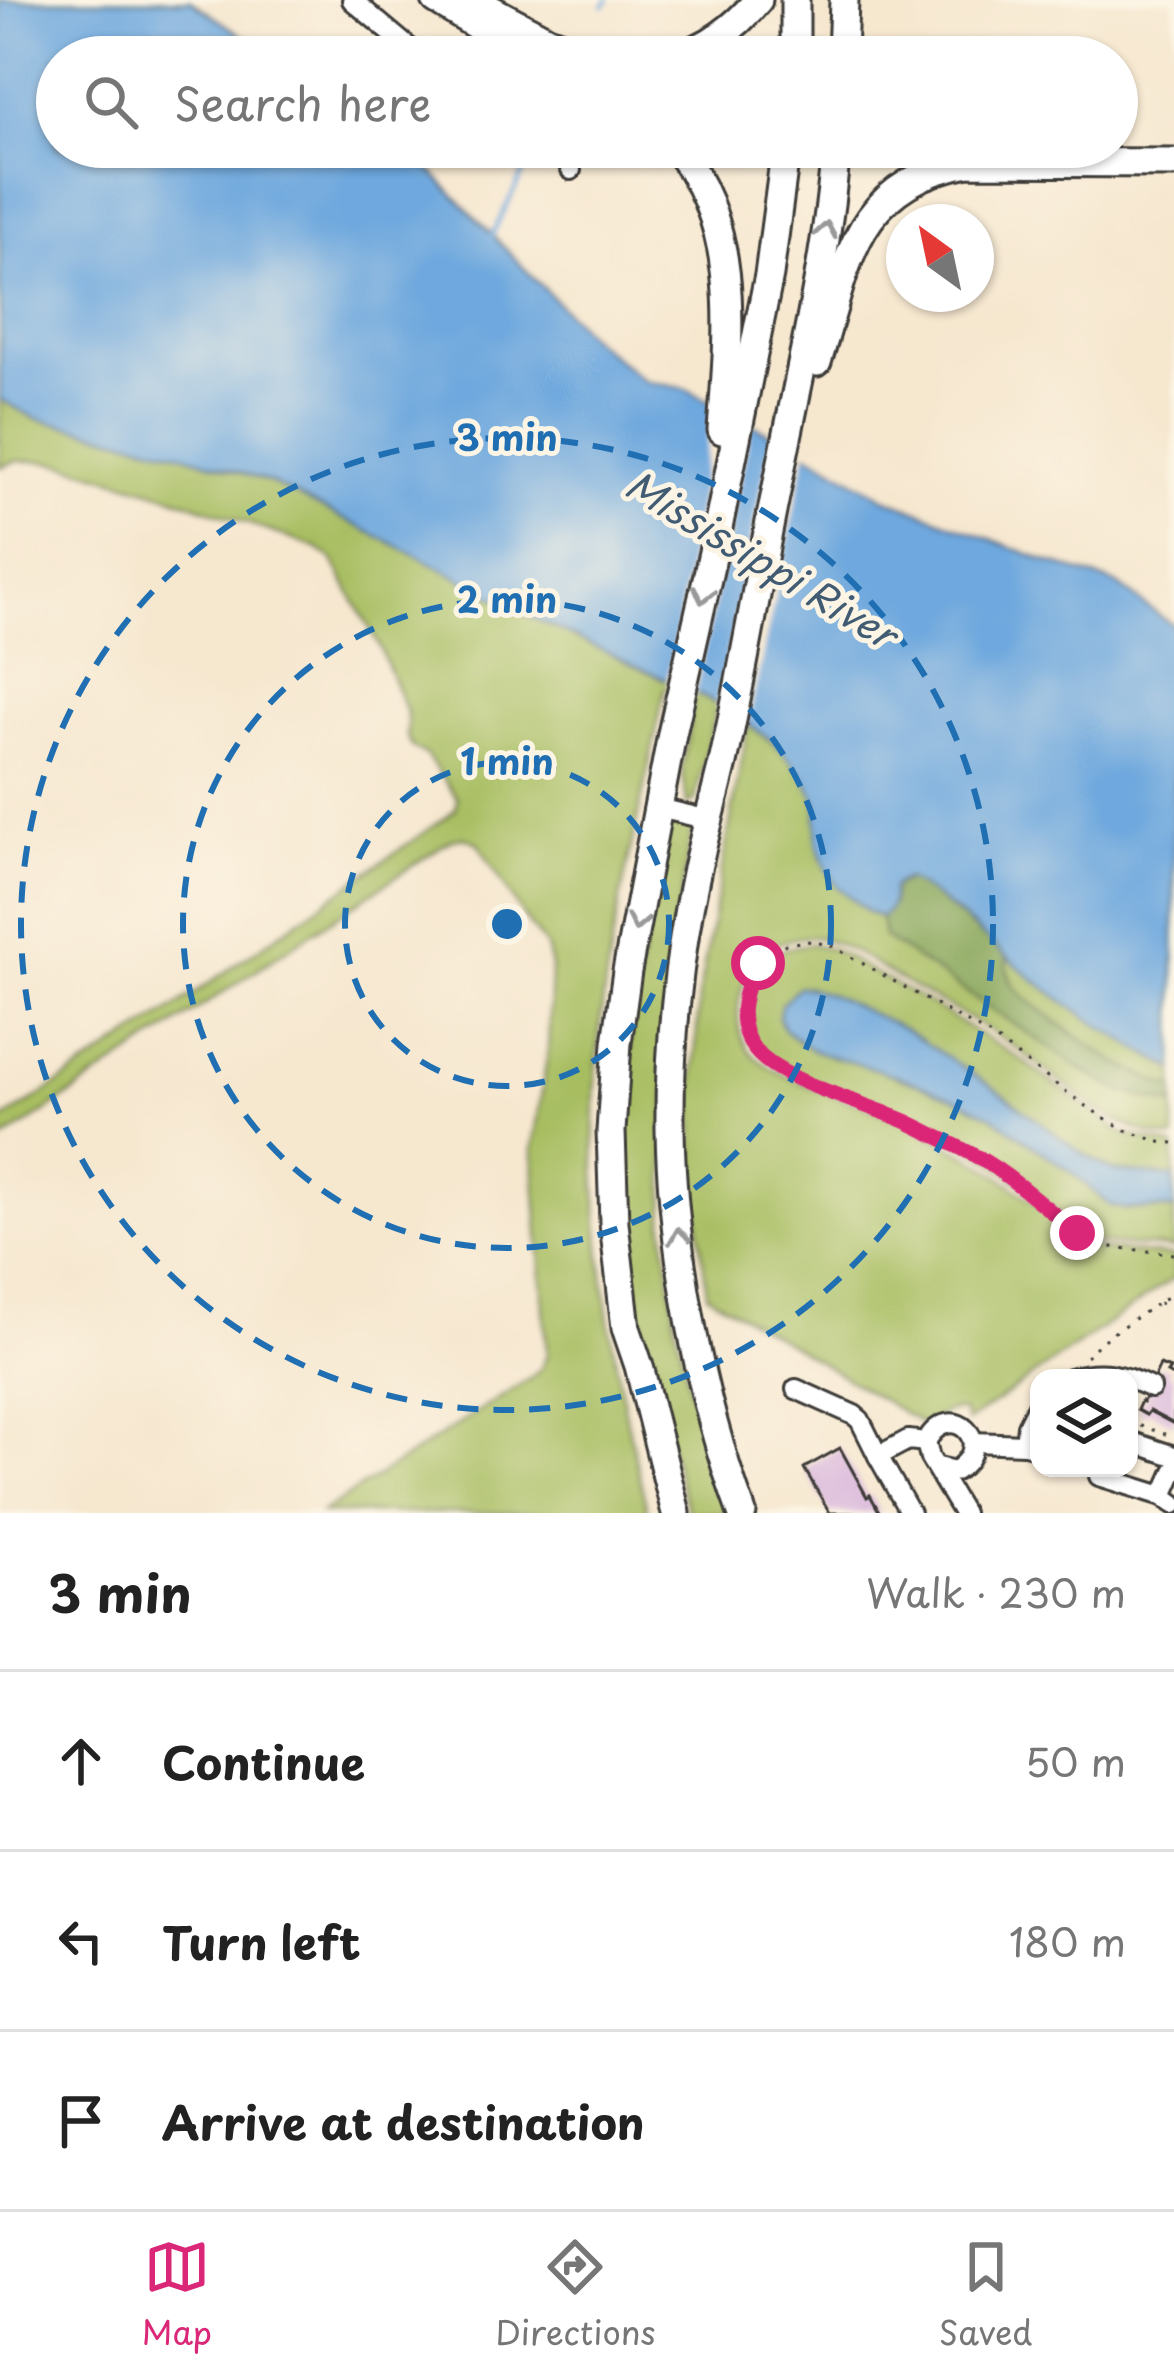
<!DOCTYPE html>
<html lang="en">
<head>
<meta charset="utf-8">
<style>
  :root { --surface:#fff; --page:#f6f6f6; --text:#222; --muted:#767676; --line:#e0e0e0; --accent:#db2777 }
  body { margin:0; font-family:"Playpen Sans",sans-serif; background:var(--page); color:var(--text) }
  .controls { position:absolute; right:36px; bottom:36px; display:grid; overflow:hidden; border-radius:24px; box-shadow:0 3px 9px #0004 }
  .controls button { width:108px; height:108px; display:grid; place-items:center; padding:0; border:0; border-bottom:3px solid var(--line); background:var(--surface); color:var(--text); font:60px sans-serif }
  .compass { position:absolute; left:886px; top:204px; width:108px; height:108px; border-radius:50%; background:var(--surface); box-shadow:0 3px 9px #0004; rotate:327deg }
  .stop { position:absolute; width:36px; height:36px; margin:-27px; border:9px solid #db2777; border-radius:50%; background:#fff }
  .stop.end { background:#db2777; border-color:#fff; box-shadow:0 3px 12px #0008 }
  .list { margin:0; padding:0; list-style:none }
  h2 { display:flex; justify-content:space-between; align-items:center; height:156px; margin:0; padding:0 48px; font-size:51px }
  h2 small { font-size:39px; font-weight:400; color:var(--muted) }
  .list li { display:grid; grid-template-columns:78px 1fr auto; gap:36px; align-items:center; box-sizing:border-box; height:180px; padding:0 48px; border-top:3px solid var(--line) }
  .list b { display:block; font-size:45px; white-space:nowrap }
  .list em { font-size:39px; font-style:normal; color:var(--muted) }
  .icon { flex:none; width:66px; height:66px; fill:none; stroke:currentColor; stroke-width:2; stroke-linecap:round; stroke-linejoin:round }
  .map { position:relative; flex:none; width:1174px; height:1513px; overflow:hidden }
  .search { position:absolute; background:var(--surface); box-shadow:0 3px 9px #0004; left:36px; right:36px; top:36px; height:132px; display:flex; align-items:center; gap:30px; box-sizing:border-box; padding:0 42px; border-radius:66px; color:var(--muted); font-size:45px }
  .sheet { height:696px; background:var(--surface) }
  nav { display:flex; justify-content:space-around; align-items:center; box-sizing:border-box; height:168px; border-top:3px solid var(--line); background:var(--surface); font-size:33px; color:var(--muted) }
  nav a { display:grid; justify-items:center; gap:6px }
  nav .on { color:var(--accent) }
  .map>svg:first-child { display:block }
  .green { fill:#a7bd61; stroke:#626c3e; stroke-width:3 }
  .forest { fill:#85a457; stroke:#50603a; stroke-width:3 }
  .water { fill:#6ea8de; stroke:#45627d; stroke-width:3 }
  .pier { fill:#f6e7cf }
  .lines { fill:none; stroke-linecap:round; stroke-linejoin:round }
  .stream { stroke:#6ea8de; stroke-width:4.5 }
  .building { fill:#d7b2dc }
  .minor-casing { stroke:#3d3a37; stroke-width:24 }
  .highway-casing { stroke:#3d3a37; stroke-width:33 }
  .path { stroke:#3d3a37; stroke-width:3; stroke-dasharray:3 9; stroke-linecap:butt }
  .minor { stroke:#fff; stroke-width:18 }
  .highway { stroke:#fff; stroke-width:27 }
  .oneway { stroke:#999 }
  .route { stroke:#db2777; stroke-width:15 }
  .ring { fill:none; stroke:#1f6fb2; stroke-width:6; stroke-dasharray:21 15 }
  .labels { text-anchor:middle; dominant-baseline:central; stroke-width:10; stroke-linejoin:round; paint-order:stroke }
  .water-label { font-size:39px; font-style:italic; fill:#415b73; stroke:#fcf5e5 }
  .centre { fill:#1f6fb2; stroke:#fcf5e5; stroke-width:6 }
  .ring-label { font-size:36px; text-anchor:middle; font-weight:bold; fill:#1f6fb2; stroke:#fcf5e5; stroke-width:10; stroke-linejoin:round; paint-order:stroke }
</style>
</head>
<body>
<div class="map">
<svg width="1174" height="1513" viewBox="0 0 1174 1513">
  <rect width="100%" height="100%" fill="#fcf5e5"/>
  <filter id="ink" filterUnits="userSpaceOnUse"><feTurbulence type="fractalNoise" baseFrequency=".00833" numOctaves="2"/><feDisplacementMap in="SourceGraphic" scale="24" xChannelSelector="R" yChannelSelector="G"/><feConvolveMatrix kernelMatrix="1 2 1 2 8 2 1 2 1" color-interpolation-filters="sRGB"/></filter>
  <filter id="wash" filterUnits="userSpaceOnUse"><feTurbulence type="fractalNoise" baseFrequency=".004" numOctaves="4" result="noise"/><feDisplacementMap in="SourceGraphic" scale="48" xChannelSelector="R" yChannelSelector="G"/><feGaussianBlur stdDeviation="2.7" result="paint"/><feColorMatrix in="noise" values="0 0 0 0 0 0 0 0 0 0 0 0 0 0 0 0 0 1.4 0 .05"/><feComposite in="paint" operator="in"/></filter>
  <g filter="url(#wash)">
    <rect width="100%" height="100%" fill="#f6e7cf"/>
    <!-- green -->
    <g class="green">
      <path d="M0,399l37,20 134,31 98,32 155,77 105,57 188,88 -22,97 -8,4 -5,-36 12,-69 -24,-14 -5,2c-19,99 -45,197 -60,297 -26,180 0,353 43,528h-327l211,-136 9,-9 6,-14 -14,-206 15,-97 3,-84 -5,-20 -23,-31 -45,-73 -14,-6 -12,2 -452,303v-20l168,-110 278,-195 10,-8 1,-11 -31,-43 -14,-8 -5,-10v-23l-29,-70 -46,-85 -15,-11 -146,-52 -104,-31 -24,-4h-27l-16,6z"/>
      <path d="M748,725c29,19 77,56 68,95l53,93 12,4 3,20 205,137 32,17 53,14v34c-58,-6 -103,-51 -148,-84 -40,-29 -84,-51 -126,-75 -24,-14 -53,-36 -81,-42 -17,-3 -38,2 -52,12 -27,21 -39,69 -19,99 13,18 43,29 62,38 20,9 41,13 60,21 39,16 79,35 115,58 35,23 67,52 101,77l13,6 75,7v22l-207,144 -4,-11c-16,-3 -26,5 -36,16l-220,-133 -13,-108 -1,-93 6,-99z"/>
      <path d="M674,818l17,7 1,3 -22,138 -6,260 11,95 16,75 36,117h-39c-14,-53 -31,-106 -41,-159 -20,-104 -25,-213 -16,-318 6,-72 24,-144 38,-215z"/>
      <path d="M812,944l20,5 100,56 85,52 107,77 50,13v30l-61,-6 -39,-23 -170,-119 -96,-42 -29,30 5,12 13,12 36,16 35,9 91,33 33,17 81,57 36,32 15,4h50v40c-27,-5 -53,-1 -79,-7 -34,-27 -67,-55 -103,-80 -30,-20 -66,-36 -98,-51 -39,-19 -104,-30 -135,-61 -24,-23 -14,-73 10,-92 12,-10 28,-13 43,-14z"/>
      <path d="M1007,957c52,42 108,81 167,112v19c-48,-16 -85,-42 -125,-72 -13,-10 -28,-19 -36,-32 -6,-9 -6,-17 -6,-27z"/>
    </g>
    <!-- forest -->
    <path class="forest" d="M907,879l21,12 79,65c0,11 0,19 6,28 8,13 23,22 36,32 40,30 77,56 125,72v17l-53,-14 -32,-17 -205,-137 -3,-20 11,-13v-16z"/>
    <!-- water -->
    <g class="water">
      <path d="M0,0h190l84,57h-217v90h351l185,193 52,41 39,7 131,69 70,41 162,63 70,23 57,42v443c-49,-26 -98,-57 -142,-91 -41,-33 -79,-73 -125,-99l-9,3 -6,6c0,13 0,21 -11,29l-12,-4 -32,-27 -10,-16 -10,-27v-43l-14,-25 -31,-35 -62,-40 -181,-84 -105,-57 -155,-77 -98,-32 -134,-31 -37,-20z"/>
      <path d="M798,987h10l28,10 68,32 99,65 71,54 38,23 62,6v32h-50l-15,-4 -36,-32 -81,-57 -33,-17 -61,-23 -86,-26 -28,-21 -5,-12 2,-12z"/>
    </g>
    <!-- pier -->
    <g class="pier">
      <path d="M713,397l40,21 -59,281 -28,-14 29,-155z"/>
      <path d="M774,429l34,17 -62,285 -31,-21z"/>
    </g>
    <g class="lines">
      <!-- stream -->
      <g class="stream">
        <path d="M604,6l4,-6"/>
        <path d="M491,237l43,-86"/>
      </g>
    </g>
    <g id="blocks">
      <!-- building -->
      <g class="building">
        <path d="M1160,1365l10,4 -3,4 7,4v47l-25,-13 -3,4 -9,-5 4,-9 2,1z"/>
        <path d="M840,1448l27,49 3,-2 10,18h-50l-26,-45z"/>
      </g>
    </g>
  </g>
  <g filter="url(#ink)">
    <use href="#blocks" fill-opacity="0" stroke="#3d3a37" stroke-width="3"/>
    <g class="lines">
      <!-- minor casing -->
      <g class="minor-casing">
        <g id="minor">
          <path d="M352,0l68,57"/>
          <path d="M561,147l10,23"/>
          <path d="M659,808l50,12"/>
          <path d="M1070,1378c31,-9 52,-4 81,10"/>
          <path d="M796,1389l58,26 6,5 18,36"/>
          <path d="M1129,1441l45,15"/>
          <path d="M973,1442l52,2 14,4"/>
          <path d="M1025,1444l2,-18 12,-24"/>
          <path d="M938,1467l17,4c44,-27 -5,-74 -29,-29l4,16 33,55"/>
          <path d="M1101,1468l-2,8 64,20 11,8"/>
          <path d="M1163,1496l11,-25"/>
          <path d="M910,1513l-32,-57 30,-16 18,2"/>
        </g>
      </g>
      <!-- highway casing -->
      <g class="highway-casing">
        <g id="highway">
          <path d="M436,0l48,30 53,27"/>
          <path d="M473,0l75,40 48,17"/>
          <path d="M676,57c33,-10 60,-30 82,-57"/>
          <path d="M795,57v-57"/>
          <path d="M842,57l2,-57"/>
          <path d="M675,147c67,79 54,187 47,283"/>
          <path d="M817,362c31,-96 33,-177 151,-200l206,1"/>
          <path d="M676,1513l-37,-147 -13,-38 -12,-105 -3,-92 6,-88 10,-72 45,-237 42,-186 55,-273 17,-128"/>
          <path d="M742,1513c-42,-112 -70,-263 -72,-383 -1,-81 8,-173 25,-252 8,-39 19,-77 28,-115 20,-91 35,-184 54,-276 22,-113 50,-225 59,-340"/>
        </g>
      </g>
      <!-- path -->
      <g class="path">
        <path d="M1174,1143l-15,-1 -36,-13 -36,-22 -98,-72 -159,-90 -23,-4 -21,3 -15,7 -13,12 -10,15 -5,28v20l7,18 10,12 67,36 42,13 41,18 73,37 111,85 80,9"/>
        <path d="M1159,1303l15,6"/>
        <path d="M1086,1356l21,-19 67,-45"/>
        <path d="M1129,1422l45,15"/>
      </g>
      <!-- minor -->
      <use href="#minor" class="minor"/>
      <!-- highway -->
      <use href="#highway" class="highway"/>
    </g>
    <!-- one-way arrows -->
    <defs><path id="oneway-chevron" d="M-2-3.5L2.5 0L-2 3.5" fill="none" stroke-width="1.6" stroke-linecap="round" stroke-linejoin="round" transform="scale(3)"/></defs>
    <g class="oneway">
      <use href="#oneway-chevron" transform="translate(826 230) rotate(-80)"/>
      <use href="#oneway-chevron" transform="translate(703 595) rotate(103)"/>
      <use href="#oneway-chevron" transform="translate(637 923) rotate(101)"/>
      <use href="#oneway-chevron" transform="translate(679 1236) rotate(-98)"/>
    </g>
  </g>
  <g class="lines" filter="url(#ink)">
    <!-- route -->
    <path class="route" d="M758,963c-16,26 -24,62 -3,87 26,33 119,55 159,75 22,11 46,22 67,34 34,20 65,49 96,74"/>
  </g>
  <!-- distance rings -->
  <g class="ring">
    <circle cx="507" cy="924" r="162"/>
    <circle cx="507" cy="924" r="324"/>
    <circle cx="507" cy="924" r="486"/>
  </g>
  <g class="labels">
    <!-- water labels -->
    <g class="water-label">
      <text transform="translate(762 558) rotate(31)">Mississippi River</text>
    </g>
  </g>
  <circle cx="507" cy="924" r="18" class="centre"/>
  <g class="ring-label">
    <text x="507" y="451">3 min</text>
    <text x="507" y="613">2 min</text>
    <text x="507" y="775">1 min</text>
  </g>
</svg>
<div class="controls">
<button><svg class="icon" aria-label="layers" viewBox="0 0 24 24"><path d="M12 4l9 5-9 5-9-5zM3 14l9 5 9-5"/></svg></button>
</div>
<svg class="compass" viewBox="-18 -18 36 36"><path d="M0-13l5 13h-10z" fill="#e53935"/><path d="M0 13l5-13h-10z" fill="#767676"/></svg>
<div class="stop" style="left:758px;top:963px"></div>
<div class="stop end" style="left:1077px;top:1233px"></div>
<div class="search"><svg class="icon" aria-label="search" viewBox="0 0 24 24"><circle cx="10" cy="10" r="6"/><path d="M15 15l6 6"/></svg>Search here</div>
</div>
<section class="sheet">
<h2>3 min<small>Walk · 230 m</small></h2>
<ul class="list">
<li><svg class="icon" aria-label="ahead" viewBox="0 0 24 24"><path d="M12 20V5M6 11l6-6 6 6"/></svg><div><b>Continue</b></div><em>50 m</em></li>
<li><svg class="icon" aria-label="left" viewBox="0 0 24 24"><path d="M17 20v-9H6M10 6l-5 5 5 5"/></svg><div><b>Turn left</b></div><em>180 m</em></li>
<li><svg class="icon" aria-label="arrive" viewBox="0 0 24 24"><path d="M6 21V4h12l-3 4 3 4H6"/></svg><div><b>Arrive at destination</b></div></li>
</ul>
</section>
<nav>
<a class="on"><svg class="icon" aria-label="map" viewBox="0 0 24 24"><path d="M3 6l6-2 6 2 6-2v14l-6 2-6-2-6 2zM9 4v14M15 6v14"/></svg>Map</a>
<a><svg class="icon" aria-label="directions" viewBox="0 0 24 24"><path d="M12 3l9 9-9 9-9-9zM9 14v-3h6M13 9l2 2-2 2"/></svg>Directions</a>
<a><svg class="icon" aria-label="saved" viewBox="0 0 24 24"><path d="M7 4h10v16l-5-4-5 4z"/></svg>Saved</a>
</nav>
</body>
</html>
